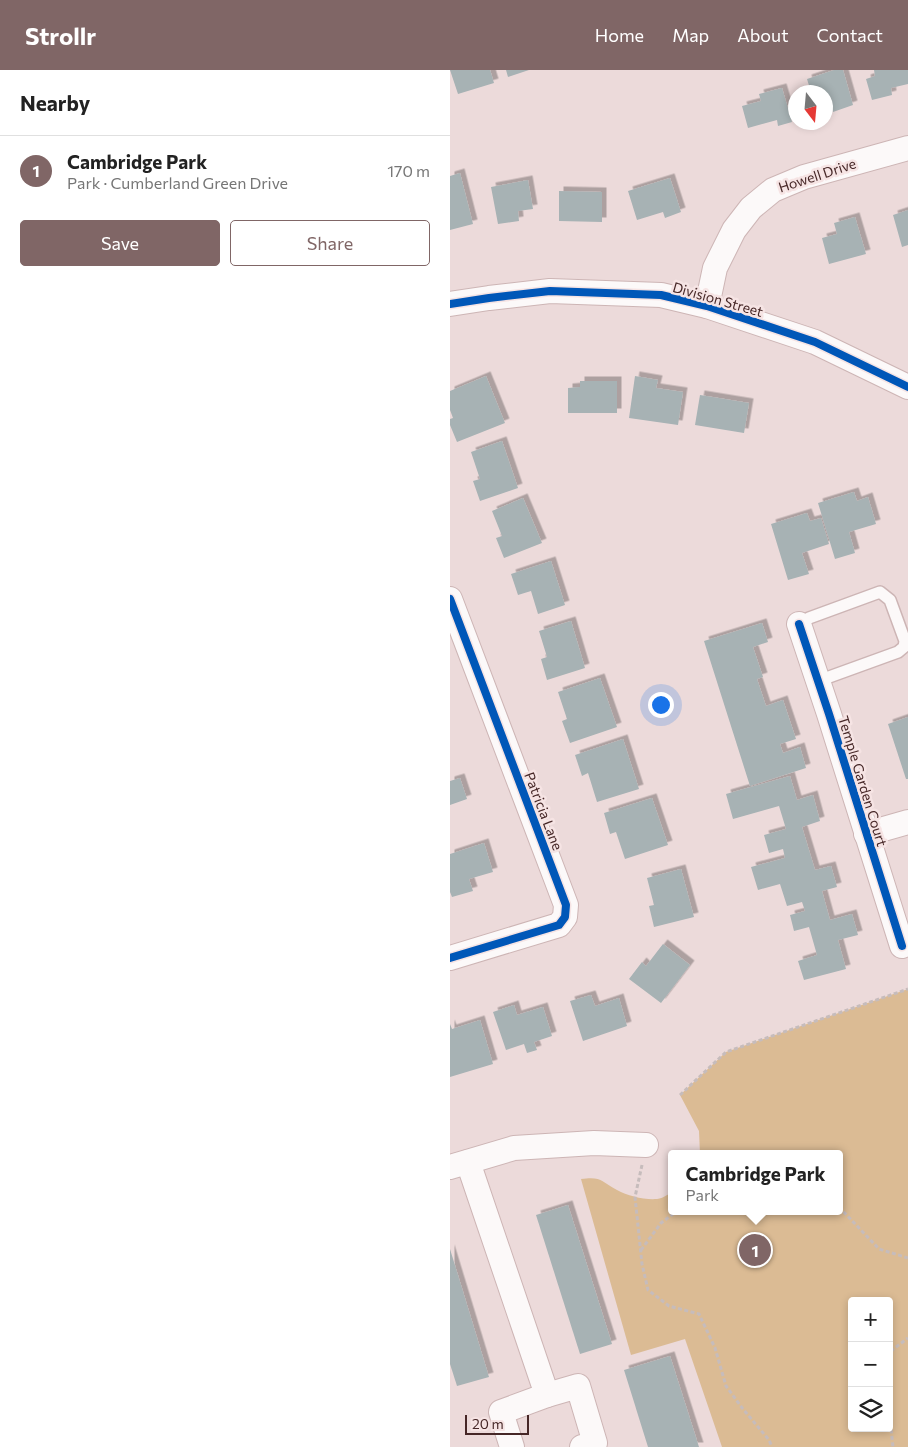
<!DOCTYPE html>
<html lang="en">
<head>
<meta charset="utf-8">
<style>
  :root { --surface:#fff; --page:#f6f6f6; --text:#222; --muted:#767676; --line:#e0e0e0; --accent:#806666 }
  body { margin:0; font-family:Commissioner,sans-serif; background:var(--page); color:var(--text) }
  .controls { position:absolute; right:15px; bottom:15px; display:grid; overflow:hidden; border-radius:5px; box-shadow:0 2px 8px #0003 }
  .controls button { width:45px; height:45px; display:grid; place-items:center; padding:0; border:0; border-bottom:1px solid var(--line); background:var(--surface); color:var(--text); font:25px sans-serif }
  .compass { position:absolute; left:338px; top:15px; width:45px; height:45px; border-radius:50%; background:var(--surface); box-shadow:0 2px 8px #0003; rotate:164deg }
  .scale { position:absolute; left:15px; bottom:12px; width:64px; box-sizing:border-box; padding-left:5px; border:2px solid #462727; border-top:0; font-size:14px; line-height:18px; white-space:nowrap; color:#462727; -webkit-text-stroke:4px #f6e4e4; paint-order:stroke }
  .you { position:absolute; left:210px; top:634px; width:18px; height:18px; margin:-12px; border:4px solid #fff; border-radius:50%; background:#1a73e8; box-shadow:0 0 0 8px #1a73e833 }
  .badge { display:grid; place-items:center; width:32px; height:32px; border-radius:50%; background:var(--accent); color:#fff; font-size:16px; font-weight:700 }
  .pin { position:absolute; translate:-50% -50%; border:2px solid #fff; box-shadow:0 1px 5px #0006 }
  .popup { position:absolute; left:218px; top:1080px; width:175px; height:65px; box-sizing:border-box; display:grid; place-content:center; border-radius:5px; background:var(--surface); filter:drop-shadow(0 1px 4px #0005); font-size:16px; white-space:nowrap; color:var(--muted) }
  .popup b { font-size:19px; color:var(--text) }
  .popup::after { content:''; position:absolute; left:50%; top:100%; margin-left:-10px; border:10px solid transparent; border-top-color:var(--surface) }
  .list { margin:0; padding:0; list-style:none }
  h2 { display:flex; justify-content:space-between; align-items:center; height:65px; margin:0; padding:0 20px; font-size:21px }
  h2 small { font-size:16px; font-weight:400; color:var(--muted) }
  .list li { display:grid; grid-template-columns:32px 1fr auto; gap:15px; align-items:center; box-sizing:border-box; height:70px; padding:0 20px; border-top:1px solid var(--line) }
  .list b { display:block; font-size:19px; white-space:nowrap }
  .list p { margin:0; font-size:16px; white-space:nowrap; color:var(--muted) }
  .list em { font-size:16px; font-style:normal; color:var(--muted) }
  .actions { display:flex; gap:10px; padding:15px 20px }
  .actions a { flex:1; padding:11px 0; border:1px solid var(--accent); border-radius:5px; text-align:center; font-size:18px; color:var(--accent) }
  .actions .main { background:var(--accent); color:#fff }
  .icon { flex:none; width:28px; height:28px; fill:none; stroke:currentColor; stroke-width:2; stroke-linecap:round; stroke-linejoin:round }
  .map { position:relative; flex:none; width:458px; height:1377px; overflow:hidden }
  header { display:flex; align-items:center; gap:30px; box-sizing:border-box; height:70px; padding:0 25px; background:var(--accent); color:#fff }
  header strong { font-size:24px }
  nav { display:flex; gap:28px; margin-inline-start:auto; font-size:18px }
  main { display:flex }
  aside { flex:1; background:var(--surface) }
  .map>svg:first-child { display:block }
  .green { fill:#dbbb94; fill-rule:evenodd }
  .building { fill:#a7b2b4; filter:url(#shadow) }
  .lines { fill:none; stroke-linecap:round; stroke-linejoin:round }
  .service-casing { stroke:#cdb5b5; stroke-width:14 }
  .minor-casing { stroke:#cdb5b5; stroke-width:26 }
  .path { stroke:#c6bcbc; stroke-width:3; stroke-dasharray:4 2.5; stroke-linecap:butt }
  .service { stroke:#fcf9f9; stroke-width:11 }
  .minor { stroke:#fcf9f9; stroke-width:24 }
  .cycleway-casing { stroke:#f6e4e4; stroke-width:11 }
  .cycleway { stroke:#0057b8; stroke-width:8 }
  .labels { text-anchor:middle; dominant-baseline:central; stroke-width:5; stroke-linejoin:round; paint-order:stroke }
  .street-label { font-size:14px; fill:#462727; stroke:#f6e4e4 }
</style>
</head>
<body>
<header>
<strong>Strollr</strong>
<nav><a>Home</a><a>Map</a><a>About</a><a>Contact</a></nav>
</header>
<main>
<aside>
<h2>Nearby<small></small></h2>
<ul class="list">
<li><span class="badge">1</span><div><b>Cambridge Park</b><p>Park · Cumberland Green Drive</p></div><em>170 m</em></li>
</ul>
<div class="actions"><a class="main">Save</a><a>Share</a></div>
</aside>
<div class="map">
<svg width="458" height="1377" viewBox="0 0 458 1377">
  <defs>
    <filter id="shadow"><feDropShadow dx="4.5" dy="-4.5" stdDeviation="0" flood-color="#0004"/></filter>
  </defs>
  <rect width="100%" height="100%" fill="#ecdada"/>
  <!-- green -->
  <path class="green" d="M458,919v458h-186l-37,-108 -54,16 -50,-176c20,-3 20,2 36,11 11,6 27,10 40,9 4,0 10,-4 14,-6v18h168v-57h-139l-1,-23 -19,-36 46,-43zM402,1231h37v127h-37z"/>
  <!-- building -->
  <g class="building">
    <path d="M0,0h40l4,13 -36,11z"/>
    <path d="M56,0h23l-21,7z"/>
    <path d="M384,0h9l10,35 -20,7 -4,-12 -3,1v-9h-15l-4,-13z"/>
    <path d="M424,0h34v14l-17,4 1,7 -20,5 -6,-21 9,-3z"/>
    <path d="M332,18l10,34 -14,4 -1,-6 -29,8 -6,-22 19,-5 -2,-7z"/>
    <path d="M10,103l13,51 -23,6v-54z"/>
    <path d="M220,108l11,34 -16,6 -2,-6 -26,8 -9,-29z"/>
    <path d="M78,110l5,29 -15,2 1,10 -21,3 -7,-37z"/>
    <path d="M109,121l43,1v30l-43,-1z"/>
    <path d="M458,140v35l-6,2 -9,-32z"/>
    <path d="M405,147l11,37 -37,10 -7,-26 15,-4 -3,-11z"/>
    <path d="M36,306l19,47 -48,19 -7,-17v-6l3,-1 -3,-8v-19z"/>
    <path d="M185,306l23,4 -2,8 27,4 -5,33 -49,-7z"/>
    <path d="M130,311h37v32h-49v-25l12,-1z"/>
    <path d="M250,325l49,8 -5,30 -49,-8z"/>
    <path d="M52,371l16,47 -38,13 -7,-20 7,-2 -9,-27z"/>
    <path d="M404,422l3,9 11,-4 8,27 -27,8 6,21 -20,6 -17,-56z"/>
    <path d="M73,428l19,45 -38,15 -8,-20 6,-2 -10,-25z"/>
    <path d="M357,443l3,8 11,-3 8,26 -27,9 7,21 -21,6 -17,-56z"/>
    <path d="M101,491l14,44 -27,9 -7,-23 -13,4 -7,-21z"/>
    <path d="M121,551l14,47 -38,12 -6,-21 6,-2 -8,-26z"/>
    <path d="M312,553l6,19 -15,5 10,30 -6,2 9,27 17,-6 13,39 -16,5 3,9 17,-6 6,21 -56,18 -46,-145z"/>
    <path d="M150,608l17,49 -47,16 -8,-22 5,-2 -9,-27z"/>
    <path d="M458,647v62h-2l-18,-55z"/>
    <path d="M173,669l16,50 -42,13 -9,-29 -6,3 -7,-21z"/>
    <path d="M340,706l7,24 16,-5 7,26 -18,6 13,43 16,-4 6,21 -15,4 8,29 22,-6 6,21 -20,5 8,29 -42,11 -6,-19 19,-6 -8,-28 -15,4 -4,-16 15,-4 -3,-9 -15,4 -7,-22 -22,6 -7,-23 34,-9 -2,-9 -14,4 -5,-18 22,-6 -7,-23 -46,13 -7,-25z"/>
    <path d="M10,708l7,21 -17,6v-24z"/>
    <path d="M202,728l16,47 -43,14 -9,-27 -6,2 -6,-21z"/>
    <path d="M34,773l9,29 -24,7 4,12 -21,6 -2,-5v-38z"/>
    <path d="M231,799l13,48 -40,10 -5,-21 5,-1 -7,-27z"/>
    <path d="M213,874l27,21 -29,38 -32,-24 13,-17 4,4z"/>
    <path d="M141,925l4,11 24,-8 8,28 -44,15 -13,-40z"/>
    <path d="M64,935l3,10 26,-8 9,29 -18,6 3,8 -10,3 -3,-9 -18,6 -13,-38z"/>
    <path d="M30,950l13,44 -43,13v-53l2,5z"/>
    <path d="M118,1135l44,139 -32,10 -44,-139z"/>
    <path d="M0,1179l39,128 -32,9 -7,-22z"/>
    <path d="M220,1286l29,91h-51l-24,-77z"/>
  </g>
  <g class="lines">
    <!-- service casing -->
    <g class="service-casing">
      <path id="service" d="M349,554l10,-6 71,-26 10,8 15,41 -1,6 -6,5 -80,29"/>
    </g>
    <!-- minor casing -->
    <g class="minor-casing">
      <g id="minor">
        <path d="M0,234l39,-6 61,-7 111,4 46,11 108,36 93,45"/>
        <path d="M257,236l8,-38 19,-38 17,-22 22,-18 31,-13 104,-29"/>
        <path d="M0,529l116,306 -1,12 -6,8 -109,33"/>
        <path d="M349,554l30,90 73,232"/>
        <path d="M416,764l42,-12"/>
        <path d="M18,1092l79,233 -46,17 11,35"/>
        <path d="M0,1097l64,-19 80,-5 52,2"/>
        <path d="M97,1325l31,-9 17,57 -13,4"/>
      </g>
    </g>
    <!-- path -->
    <g class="path">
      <path d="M230,1025l46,-43 182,-63"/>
      <path d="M192,1095l-7,32 7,67 6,26 21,16 30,8 16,34 11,38 17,23 26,31 3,7"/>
      <path d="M389,1137l40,42 29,9"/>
      <path d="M191,1180l20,-27 16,-12"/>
      <path d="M439,1314l3,-34 16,-12"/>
      <path d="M439,1340l4,37"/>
    </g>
    <!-- service -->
    <use href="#service" class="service"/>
    <!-- minor -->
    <use href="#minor" class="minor"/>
    <!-- cycleway casing -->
    <g class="cycleway-casing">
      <g id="cycleway">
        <path d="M0,234l39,-6 61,-7 111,4 46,11 108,36 93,45"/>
        <path d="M0,529l116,306 -1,12 -6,8 -109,33"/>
        <path d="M349,554l30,90 73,232"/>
      </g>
    </g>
    <!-- cycleway -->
    <use href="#cycleway" class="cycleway"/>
  </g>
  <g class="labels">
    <!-- street labels -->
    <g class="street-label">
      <text transform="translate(367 105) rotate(-18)">Howell Drive</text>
      <text transform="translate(268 229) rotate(16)">Division Street</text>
      <text transform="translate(413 711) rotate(73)">Temple Garden Court</text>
      <text transform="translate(94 741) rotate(69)">Patricia Lane</text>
    </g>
  </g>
</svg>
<div class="controls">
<button>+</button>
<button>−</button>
<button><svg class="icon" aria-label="layers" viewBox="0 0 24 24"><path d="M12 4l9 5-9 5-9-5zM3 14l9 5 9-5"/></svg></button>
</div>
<svg class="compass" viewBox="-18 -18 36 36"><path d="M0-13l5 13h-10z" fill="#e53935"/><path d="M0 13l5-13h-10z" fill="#767676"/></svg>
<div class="scale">20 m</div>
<div class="you"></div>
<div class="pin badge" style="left:305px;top:1180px">1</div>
<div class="popup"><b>Cambridge Park</b>Park</div>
</div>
</main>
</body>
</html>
